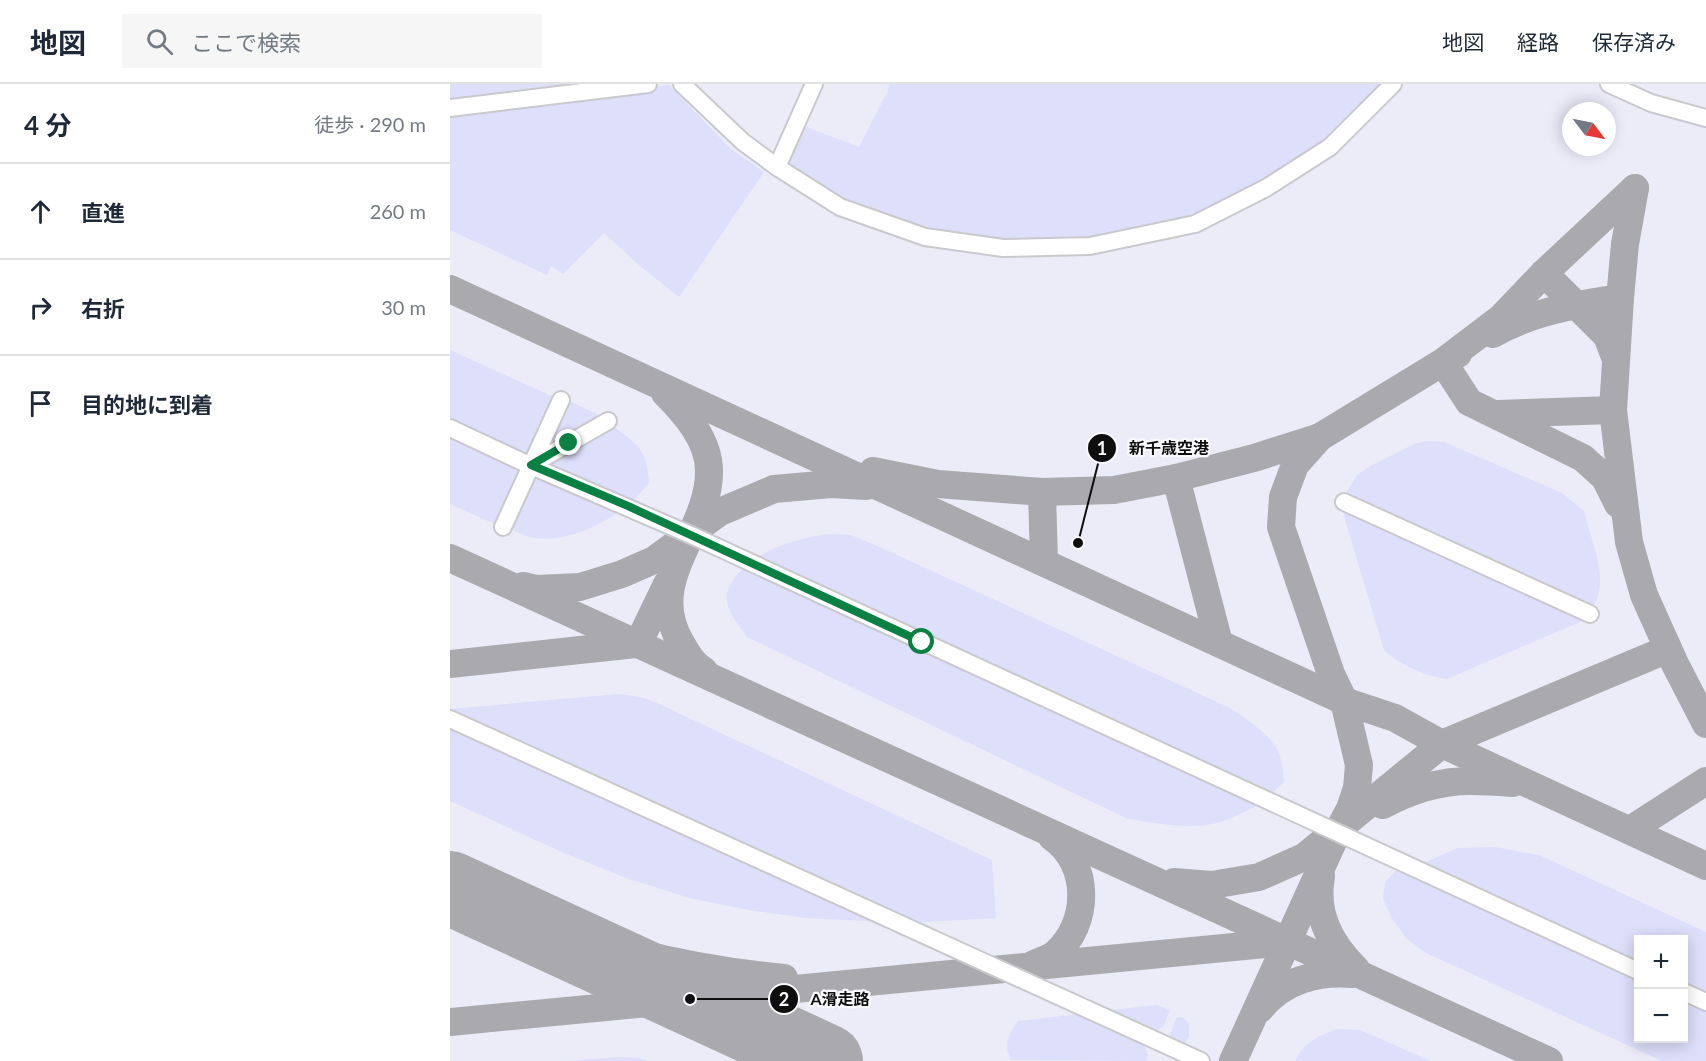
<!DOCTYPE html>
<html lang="ja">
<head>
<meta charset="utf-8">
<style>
  :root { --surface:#fff; --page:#f6f6f7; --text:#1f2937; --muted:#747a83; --line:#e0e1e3 }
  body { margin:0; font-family:Lato,"Noto Sans JP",sans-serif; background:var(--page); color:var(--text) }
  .controls { position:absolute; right:18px; bottom:18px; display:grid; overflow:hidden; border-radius:0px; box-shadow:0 3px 15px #0003 }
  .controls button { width:54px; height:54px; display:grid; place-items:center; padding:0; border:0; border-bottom:2px solid var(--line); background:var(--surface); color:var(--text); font:30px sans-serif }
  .compass { position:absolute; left:1112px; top:18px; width:54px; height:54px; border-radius:50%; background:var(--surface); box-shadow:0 3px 15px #0003; rotate:122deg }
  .stop { position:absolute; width:18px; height:18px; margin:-14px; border:4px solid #0b8043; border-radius:50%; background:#fff }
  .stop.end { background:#0b8043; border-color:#fff; box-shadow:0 2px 6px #0008 }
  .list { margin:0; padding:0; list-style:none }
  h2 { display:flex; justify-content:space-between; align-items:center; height:78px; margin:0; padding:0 24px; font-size:26px }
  h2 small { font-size:20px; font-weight:400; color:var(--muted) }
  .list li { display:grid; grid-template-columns:39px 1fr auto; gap:18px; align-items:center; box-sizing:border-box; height:96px; padding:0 24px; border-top:2px solid var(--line) }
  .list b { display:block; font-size:22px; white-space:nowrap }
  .list em { font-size:20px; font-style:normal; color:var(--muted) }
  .icon { flex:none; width:33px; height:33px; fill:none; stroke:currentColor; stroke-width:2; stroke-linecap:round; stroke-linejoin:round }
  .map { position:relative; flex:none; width:1256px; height:977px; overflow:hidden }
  header { display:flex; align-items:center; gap:36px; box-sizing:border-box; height:84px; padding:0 30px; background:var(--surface); border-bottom:2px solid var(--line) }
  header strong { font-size:28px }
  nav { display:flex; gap:33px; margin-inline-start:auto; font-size:21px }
  .search { width:420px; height:54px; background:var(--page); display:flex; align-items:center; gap:15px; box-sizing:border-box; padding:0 21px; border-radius:0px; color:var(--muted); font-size:22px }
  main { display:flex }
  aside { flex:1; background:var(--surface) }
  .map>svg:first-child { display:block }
  .built { fill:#ebecf8; fill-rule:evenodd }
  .green { fill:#dddffb }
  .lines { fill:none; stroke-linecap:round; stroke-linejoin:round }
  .taxiway { stroke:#aaaaae; stroke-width:28 }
  .runway { stroke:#aaaaae; stroke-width:74 }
  .minor-casing { stroke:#c9c9cd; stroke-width:20 }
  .minor { stroke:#fff; stroke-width:16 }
  .route { stroke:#0b8043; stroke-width:8 }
  .leader { fill:none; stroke:#0e0e0f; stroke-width:2 }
  .callout-dot { fill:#0e0e0f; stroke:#f9f9fe; stroke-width:2 }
  .mark-label { font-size:18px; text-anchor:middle; font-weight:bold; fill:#fff }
  .callout-label { font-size:16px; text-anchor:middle; font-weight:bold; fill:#0e0e0f; stroke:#f9f9fe; stroke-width:4.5; stroke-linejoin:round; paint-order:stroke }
</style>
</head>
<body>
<header>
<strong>地図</strong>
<div class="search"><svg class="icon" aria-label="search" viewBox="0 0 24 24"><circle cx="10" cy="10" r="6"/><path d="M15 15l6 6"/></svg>ここで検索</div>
<nav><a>地図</a><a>経路</a><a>保存済み</a></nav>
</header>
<main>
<aside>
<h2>4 分<small>徒歩 · 290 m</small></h2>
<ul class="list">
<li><svg class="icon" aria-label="ahead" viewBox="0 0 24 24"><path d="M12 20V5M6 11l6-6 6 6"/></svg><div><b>直進</b></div><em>260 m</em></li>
<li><svg class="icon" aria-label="right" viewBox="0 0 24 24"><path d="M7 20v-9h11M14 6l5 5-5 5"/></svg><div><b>右折</b></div><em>30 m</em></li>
<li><svg class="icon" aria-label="arrive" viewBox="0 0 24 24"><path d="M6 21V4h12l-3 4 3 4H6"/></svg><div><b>目的地に到着</b></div></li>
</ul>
</aside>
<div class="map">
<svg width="1256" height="977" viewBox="0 0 1256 977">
  <rect width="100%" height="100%" fill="#f9f9fe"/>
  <!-- built -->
  <path class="built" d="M0,0h1256v977h-1256zM1121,27h36v36h-36zM1188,856h46v98h-46z"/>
  <!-- green -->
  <g class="green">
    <path d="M0,0h176l-176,20z"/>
    <path d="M439,0h494c-17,17 -32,36 -50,53 -16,14 -39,25 -57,36 -110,69 -248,85 -372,48 -42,-12 -81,-33 -119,-53l21,-41 53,20 29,-56z"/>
    <path d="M219,1l62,64 33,23 -85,125 -39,-31 -36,-33 -41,41 -12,-8 -4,9 -97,-45v-118z"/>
    <path d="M0,266l108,49 -26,53 -8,3 -74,-31z"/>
    <path d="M115,315l40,19 -66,38z"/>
    <path d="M162,341c25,20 35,23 37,58l-17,19 -81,-31 -4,-9z"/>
    <path d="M0,349c17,8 71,25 70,47 0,8 -17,36 -21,46l-49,-22z"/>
    <path d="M976,357l18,1 118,51 22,18c9,38 32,78 -2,110l-135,58c-21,-3 -48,-14 -63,-29l-40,-134 3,-25 10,-16 15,-10 42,-21z"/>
    <path d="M86,393l86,33c-25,17 -56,32 -87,28 -9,-1 -19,-7 -26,-10l18,-43z"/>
    <path d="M378,450l23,1 33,14 346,159c16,11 37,24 47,41 5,10 6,23 7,33l-16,15 -514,-237c23,-16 47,-22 74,-26z"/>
    <path d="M298,480l512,240c-14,7 -28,15 -43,19 -28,7 -61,0 -89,-4l-381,-182c-23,-31 -31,-44 1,-73z"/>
    <path d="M169,610l22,3 18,7 333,156 4,58 -88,5 -103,-5 -56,-8 -60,-12 -63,-20 -62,-25 -114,-52v-92z"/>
    <path d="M1045,763l44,8 167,77v67l-22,-11v-48h-46v28l-220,-102 39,-18z"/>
    <path d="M952,781l236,110v63h46v-42l22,11v54h-44l-236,-108 -19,-14 -14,-19 -10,-21 2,-17z"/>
    <path d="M707,921l13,5c-5,12 -6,21 -21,23l-48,-22z"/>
    <path d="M629,930l62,28 4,5 3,9 -2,5 -135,-1c-8,-17 -3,-24 7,-39z"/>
    <path d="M727,933h5l7,6v13l-6,13 -12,-8 -1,-7z"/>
    <path d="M887,945l23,1 71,31h-136c9,-19 23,-25 42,-32z"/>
    <path d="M167,973l23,1 7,3h-80z"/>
  </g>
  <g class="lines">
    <!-- taxiway -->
    <g class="taxiway">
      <path d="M1185,104l-10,56 -5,54 -7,112 16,132 15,53 31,69 31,60"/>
      <path d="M1094,189l63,63 8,21"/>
      <path d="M0,205l894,412 51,17 47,26 264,122"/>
      <path d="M1043,250c38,-22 84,-30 127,-36"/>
      <path d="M1008,270l-15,8 26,40 114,56 22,20 13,26"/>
      <path d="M215,309c20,20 44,47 44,78 1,61 -66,109 -28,172 7,12 11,20 23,28"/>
      <path d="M1048,330l115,-4"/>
      <path d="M423,387l65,13 104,8 72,-2 62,-12 78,-20 66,-21 123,-75 58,-44 43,-45 91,-85"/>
      <path d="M726,394l43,165"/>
      <path d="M592,408l2,70"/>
      <path d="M0,474l1099,503"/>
      <path d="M73,502l13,3 44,-2 42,-13 32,-14 66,-48 54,-23 57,-5 35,2"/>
      <path d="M188,560l29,-60"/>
      <path d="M0,580l186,-20"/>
      <path d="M933,721c26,-14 57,-24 87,-24 14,0 29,1 43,2"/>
      <path d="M1180,746l76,-49"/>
      <path d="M871,792c-7,37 9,68 35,93"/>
      <path d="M724,798l38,3 47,-8 45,-20 138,-113 226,-95"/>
      <path d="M38,821c98,38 191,63 296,73"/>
      <path d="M584,880c6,-3 15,-5 21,-10 35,-30 36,-90 -3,-117"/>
      <path d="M810,925c23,-29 58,-38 93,-35"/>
      <path d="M0,938l836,-80"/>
      <path d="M783,977l104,-228 13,-24 7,-21 2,-23 -15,-64 -13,-27 -50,-147 2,-30 12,-32 25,-28"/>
    </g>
    <!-- runway -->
    <path class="runway" d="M0,804l376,173"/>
    <!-- minor casing -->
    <g class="minor-casing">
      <g id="minor">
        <path d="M232,0l61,58 34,25 37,-83"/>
        <path d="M1159,0l42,19 55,15"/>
        <path d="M0,24l198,-24"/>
        <path d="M327,83l63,40 85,30 78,11 87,-2 105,-22 71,-36 64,-41 63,-63"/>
        <path d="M0,344l79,37 162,70 947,436"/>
        <path d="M81,381l77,-44"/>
        <path d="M894,418l246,112"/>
        <path d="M53,443l58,-127"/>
        <path d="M0,635l751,342"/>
        <path d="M1234,908l22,10"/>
      </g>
    </g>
    <!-- minor -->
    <use href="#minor" class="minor"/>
  </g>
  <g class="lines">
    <!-- route -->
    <path class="route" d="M119,359l-38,22 97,41 294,136"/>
  </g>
  <!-- callouts -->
  <path class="leader" d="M628 459L652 364M240 915L334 915"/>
  <g class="callout-dot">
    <circle cx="628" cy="459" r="6"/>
    <circle cx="240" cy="915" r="6"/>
    <circle cx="652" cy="364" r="15"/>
    <circle cx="334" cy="915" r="15"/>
  </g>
  <g class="mark-label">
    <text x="652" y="371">1</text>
    <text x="334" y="922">2</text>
  </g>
  <g class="callout-label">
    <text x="719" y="370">新千歳空港</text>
    <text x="390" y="921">A滑走路</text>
  </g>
</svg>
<div class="controls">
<button>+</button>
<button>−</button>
</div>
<svg class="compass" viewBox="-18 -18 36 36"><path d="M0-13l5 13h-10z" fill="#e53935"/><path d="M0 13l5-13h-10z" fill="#747a83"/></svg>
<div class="stop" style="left:472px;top:558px"></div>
<div class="stop end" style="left:119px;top:359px"></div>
</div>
</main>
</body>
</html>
